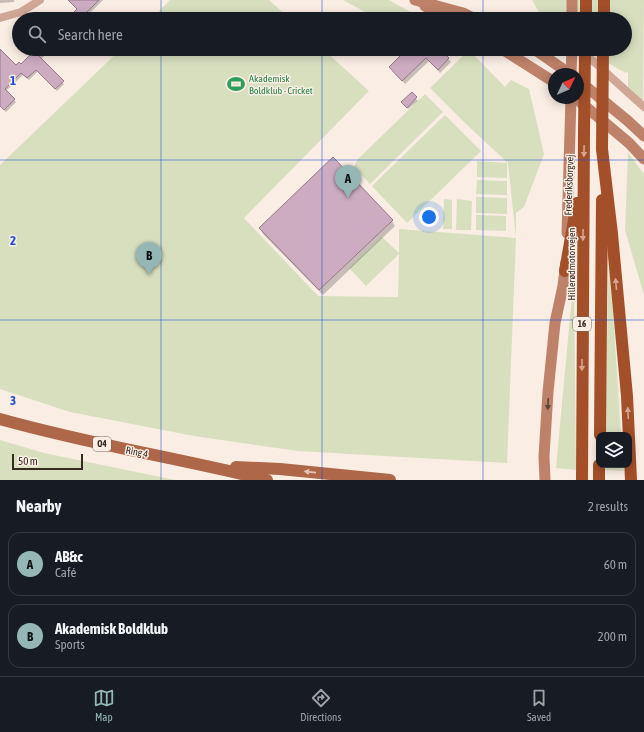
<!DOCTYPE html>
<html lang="en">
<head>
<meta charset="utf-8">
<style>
  :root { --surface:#171b24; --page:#20242c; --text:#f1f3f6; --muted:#9ea1a6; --line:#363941; --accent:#94b7b6 }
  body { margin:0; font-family:"Asap Condensed",sans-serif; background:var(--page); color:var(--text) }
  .controls { position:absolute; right:12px; bottom:12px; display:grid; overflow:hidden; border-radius:8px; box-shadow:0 2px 10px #0003 }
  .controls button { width:36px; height:36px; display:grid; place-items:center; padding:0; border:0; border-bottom:1px solid var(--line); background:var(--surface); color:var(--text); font:20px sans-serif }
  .compass { position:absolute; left:548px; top:68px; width:36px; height:36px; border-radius:50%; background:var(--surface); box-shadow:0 2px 10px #0003; rotate:46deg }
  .scale { position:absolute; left:12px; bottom:10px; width:71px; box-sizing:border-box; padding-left:4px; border:2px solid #362a21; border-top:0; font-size:11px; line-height:14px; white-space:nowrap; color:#362a21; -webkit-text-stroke:3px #faede4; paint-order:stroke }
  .you { position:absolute; left:429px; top:217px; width:14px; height:14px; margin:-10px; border:3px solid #fff; border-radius:50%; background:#1a73e8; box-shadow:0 0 0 6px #1a73e833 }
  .badge { display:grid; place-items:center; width:26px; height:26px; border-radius:50%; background:var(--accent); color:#111; font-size:13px; font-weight:700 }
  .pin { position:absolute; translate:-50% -33px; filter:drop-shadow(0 1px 2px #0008) }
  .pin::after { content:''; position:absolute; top:21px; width:14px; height:12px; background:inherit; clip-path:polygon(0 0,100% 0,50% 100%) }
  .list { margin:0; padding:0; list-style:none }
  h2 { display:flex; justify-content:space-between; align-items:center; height:52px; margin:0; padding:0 16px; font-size:17px }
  h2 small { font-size:13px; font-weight:400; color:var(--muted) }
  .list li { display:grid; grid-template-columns:26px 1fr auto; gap:12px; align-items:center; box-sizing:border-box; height:64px; margin:0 8px 8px; padding:0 8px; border:1px solid var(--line); border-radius:12px }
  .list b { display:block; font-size:15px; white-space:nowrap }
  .list p { margin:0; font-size:13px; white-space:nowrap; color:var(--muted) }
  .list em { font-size:13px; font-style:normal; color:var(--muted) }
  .icon { flex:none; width:22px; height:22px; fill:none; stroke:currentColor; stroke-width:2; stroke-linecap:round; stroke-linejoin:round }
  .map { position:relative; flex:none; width:644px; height:480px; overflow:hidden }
  .search { position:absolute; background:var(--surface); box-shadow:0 2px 10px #0003; left:12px; right:12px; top:12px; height:44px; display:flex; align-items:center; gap:10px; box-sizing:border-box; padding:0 14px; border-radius:22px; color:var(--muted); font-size:15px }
  .sheet { height:196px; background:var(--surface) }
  nav { display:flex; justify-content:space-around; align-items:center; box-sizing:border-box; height:56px; border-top:1px solid var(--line); background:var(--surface); font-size:11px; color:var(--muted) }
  nav a { display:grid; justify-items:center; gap:2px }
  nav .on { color:var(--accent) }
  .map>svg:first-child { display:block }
  .green { fill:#d8dfbf }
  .shadow { fill:#0003 }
  .building { fill:#cdacc1; stroke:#97788c }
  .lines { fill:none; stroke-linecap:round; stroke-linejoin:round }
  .street { stroke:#d0a796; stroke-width:8 }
  .secondary { stroke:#be826a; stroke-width:11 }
  .primary { stroke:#af6749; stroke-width:12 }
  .highway { stroke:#a24f2a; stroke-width:12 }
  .highway-bridge { stroke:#a24f2a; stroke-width:12 }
  .oneway { fill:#d2a690 }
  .oneway2 { fill:#5f4437 }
  .oneway3 { fill:#e4c5b6 }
  .grid { fill:none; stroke:#1d4ed8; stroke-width:1; stroke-opacity:0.55 }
  .labels { text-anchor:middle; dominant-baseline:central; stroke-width:3; stroke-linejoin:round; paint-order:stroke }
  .shield { fill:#faede4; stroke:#71645c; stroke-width:1 }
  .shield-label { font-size:9px; font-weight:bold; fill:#362a21 }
  .leisure-label { font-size:10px; fill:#27864d; stroke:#faede4; text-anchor:start }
  .street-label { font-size:10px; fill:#362a21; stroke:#faede4 }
  .grid-label { font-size:13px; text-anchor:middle; font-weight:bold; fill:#1d4ed8; stroke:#faede4; stroke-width:3; stroke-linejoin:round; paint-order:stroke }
</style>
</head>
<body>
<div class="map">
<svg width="644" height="480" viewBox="0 0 644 480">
  <rect width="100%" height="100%" fill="#faede4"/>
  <!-- green -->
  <g class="green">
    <path d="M170,0h99l21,19h-139z"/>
    <path d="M343,0h46l34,19h-45z"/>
    <path d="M532,0h112l-1,102 -15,-15v-16l-2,2 -44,-24h43v-30h-82z"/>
    <path d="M121,49h202l46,42 -125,127 74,78 80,1 1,-43 -33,32 -17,-18 33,-31 17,16v-24l117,9 -8,-75 -41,-38 -37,-37 39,-38 36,37 6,-7 18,9 15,65 -20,53 -8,6v25l-9,225 -209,-12 -104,-15 -124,-24 -70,-23v-224z"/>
    <path d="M425,94l18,18 -73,72 -16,-17 3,-7z"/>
    <path d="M445,115l36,36 -74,72 -35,-37z"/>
    <path d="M628,153l16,21v121l-19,-65z"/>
    <path d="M477,161l30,2v15l-30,-1z"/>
    <path d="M477,180l30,1v14l-31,-1z"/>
    <path d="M476,197l31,1v16l-31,-1z"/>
    <path d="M444,199l8,1v29h-9z"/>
    <path d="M457,199l15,2 -1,29h-15z"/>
    <path d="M476,215l30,1v15l-30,-1z"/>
    <path d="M609,251l12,184h-16z"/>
    <path d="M574,275l2,195 -20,-2z"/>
    <path d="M0,440l44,13 131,27h-175z"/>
    <path d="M604,465h19l1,6 -20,-1z"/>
  </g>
  <!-- shadow -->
  <g class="shadow">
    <path d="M0,0h14v2l-14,1z"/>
    <path d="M72,0h31l-19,19h-15l9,-9z"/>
    <path d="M42,13l4,5v1l-9,-1z"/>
    <path d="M37,49h15l-11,10 23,25 -7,7 -19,-20 -9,9 -6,-5 -17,16 10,11 -10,10 -6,-6v-56l16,16 5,-1z"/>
    <path d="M416,49h20l8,5 7,8 -11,11 -11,-12 -24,23 -13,-14z"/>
    <path d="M412,94l6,7 -10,8 -4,-4z"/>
    <path d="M392,221l3,5 -72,69 -60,-61 -3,-6z"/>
  </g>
  <!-- building -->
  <g class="building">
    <path d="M68,0h31l-19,19h-13l10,-10z"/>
    <path d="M0,49l16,16 3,-3 2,2 13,-13 30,30 -9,8 -19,-19 -9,8 -6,-5 -16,16 10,10 -11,11 -4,-4z"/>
    <path d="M407,49l4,3 4,-3h38l-7,6 3,3 -11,12 -12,-12 -24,23 -13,-14z"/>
    <path d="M412,92l5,5 -10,11 -6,-6z"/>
    <path d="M333,157l60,63 -74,70 -60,-62z"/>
  </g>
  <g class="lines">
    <!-- street -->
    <g class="street">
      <path d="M0,18l21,-6 19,-12"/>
      <path d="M576,49l16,11 52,47"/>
    </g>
    <!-- secondary -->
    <g class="secondary">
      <path d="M415,0l48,13 12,6"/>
      <path d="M425,6l20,13"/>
      <path d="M572,19v-19"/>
      <path d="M502,49l52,33"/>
      <path d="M534,49l36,25"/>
      <path d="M571,74l1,-25"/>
      <path d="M578,80l50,41 16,15"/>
      <path d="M579,101l50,42 15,16"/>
      <path d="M567,233l4,-135"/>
      <path d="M545,480l-1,-24 4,-64 7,-69 8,-37 3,-24"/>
    </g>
    <!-- primary -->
    <g class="primary">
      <path d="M0,419c88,25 178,39 267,61"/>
      <path d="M236,467l44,2 110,11"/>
    </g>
    <!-- highway -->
    <g class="highway">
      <path d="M586,19v-19"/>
      <path d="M604,19v-19"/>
      <path d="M602,149l10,85 15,162 4,84"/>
      <path d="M565,271l12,-68"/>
      <path d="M600,435l2,-235"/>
      <path d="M582,480l2,-347"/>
      <path d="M599,480v-15"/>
    </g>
    <!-- highway-bridge -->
    <g class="highway-bridge">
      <path d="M584,133l1,-84"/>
      <path d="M602,149l1,-100"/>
    </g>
  </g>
  <!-- one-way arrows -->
  <defs><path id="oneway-solid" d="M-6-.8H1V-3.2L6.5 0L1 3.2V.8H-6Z"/></defs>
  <g class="oneway">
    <use href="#oneway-solid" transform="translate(584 151) rotate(91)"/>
    <use href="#oneway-solid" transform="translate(583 235) rotate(91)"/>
    <use href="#oneway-solid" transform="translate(616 284) rotate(-95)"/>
    <use href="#oneway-solid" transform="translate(582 365) rotate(90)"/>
    <use href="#oneway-solid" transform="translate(628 413) rotate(-93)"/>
  </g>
  <use class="oneway2" href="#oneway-solid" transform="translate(548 404) rotate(93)"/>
  <use class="oneway3" href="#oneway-solid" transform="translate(310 472) rotate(-174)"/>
  <!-- grid -->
  <path class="grid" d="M161,0v19M322,0v19M483,0v19M161,49v431M322,49v431M483,49v431M0,160h644M0,320h644"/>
  <!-- icons -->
  <defs>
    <g id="stadium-bare" transform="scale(1.38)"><path d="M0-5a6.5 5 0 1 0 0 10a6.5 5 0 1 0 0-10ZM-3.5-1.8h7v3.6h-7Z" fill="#2e9e5b" stroke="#faede4" stroke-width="2.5" paint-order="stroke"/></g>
  </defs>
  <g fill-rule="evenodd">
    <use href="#stadium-bare" x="236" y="84"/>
  </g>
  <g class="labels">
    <!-- shield labels -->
    <g class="shield">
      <rect x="573" y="317" width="18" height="14" rx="3"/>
      <rect x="93" y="437" width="18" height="14" rx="3"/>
    </g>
    <g class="shield-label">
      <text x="582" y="324">16</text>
      <text x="102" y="444">O4</text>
    </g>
    <!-- leisure labels -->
    <g class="leisure-label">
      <text x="249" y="78">Akademisk<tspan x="249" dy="12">Boldklub - Cricket</tspan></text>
    </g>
    <!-- street labels -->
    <g class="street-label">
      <text transform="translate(569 185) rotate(-88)">Frederiksborgvej</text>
      <text transform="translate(571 264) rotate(-90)">Hillerødmotorvejen</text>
      <text transform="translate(137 452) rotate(11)">Ring 4</text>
    </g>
  </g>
  <g class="grid-label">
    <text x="13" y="85">1</text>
    <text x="13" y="245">2</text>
    <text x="13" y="405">3</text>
  </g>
</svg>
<div class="controls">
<button><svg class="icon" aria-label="layers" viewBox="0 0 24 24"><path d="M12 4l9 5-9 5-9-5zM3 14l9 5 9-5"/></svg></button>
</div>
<svg class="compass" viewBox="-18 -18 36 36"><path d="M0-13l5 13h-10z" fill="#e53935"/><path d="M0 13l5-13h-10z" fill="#9ea1a6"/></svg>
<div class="scale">50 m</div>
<div class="you"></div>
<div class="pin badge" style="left:348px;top:198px">A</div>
<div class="pin badge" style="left:149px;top:275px">B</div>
<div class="search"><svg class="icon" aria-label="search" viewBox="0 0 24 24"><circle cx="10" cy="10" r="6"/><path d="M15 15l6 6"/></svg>Search here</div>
</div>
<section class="sheet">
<h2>Nearby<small>2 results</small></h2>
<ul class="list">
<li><span class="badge">A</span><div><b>AB&amp;c</b><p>Café</p></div><em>60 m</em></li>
<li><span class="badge">B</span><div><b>Akademisk Boldklub</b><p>Sports</p></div><em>200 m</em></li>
</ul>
</section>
<nav>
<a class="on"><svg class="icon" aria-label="map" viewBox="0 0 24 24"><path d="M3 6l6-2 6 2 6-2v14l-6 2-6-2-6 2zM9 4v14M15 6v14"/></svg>Map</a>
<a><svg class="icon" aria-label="directions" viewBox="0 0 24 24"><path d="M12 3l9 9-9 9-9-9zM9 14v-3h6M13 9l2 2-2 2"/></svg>Directions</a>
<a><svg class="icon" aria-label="saved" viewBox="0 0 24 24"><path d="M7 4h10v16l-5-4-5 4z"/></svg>Saved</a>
</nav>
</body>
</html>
